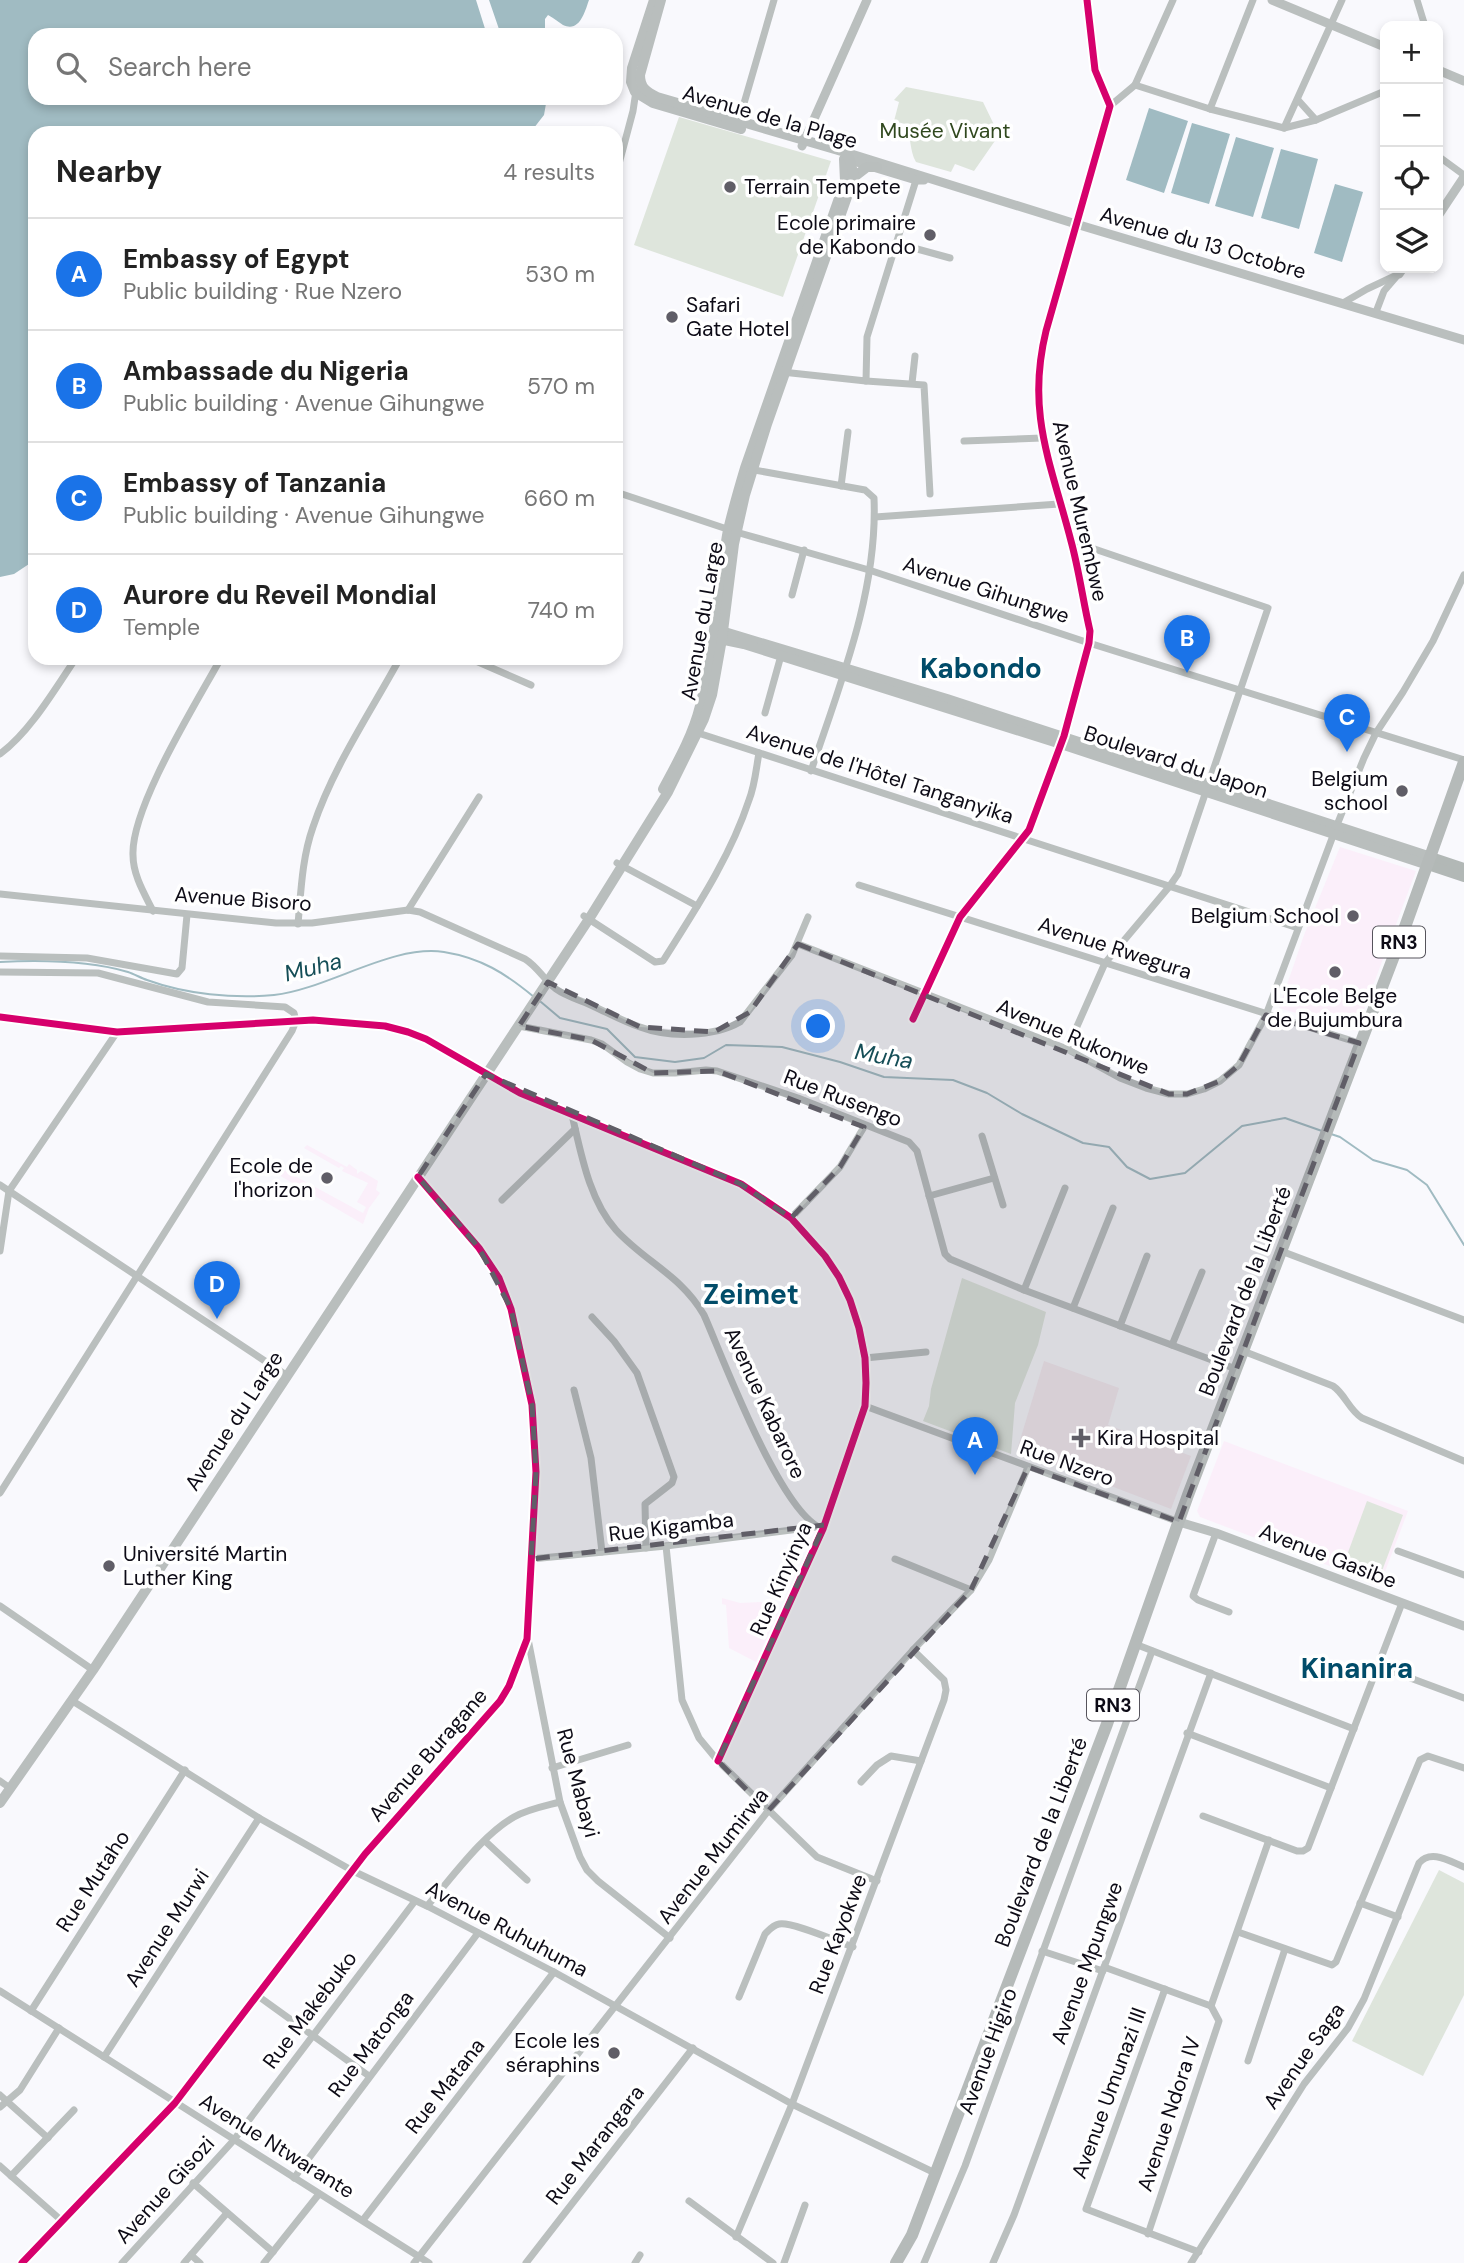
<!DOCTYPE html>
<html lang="en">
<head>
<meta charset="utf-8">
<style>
  :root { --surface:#fff; --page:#f2f2f2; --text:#222; --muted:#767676; --line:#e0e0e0; --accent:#1a73e8 }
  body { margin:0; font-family:"DM Sans",sans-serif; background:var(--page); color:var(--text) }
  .controls { position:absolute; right:21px; top:21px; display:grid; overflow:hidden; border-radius:14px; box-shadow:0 4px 10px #0003 }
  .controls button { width:63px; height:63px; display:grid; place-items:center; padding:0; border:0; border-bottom:2px solid var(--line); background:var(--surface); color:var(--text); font:35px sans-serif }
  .you { position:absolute; left:819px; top:1027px; width:24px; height:24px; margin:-18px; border:5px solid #fff; border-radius:50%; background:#1a73e8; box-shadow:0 0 0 10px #1a73e833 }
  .badge { display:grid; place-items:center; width:46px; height:46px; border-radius:50%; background:var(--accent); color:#fff; font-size:23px; font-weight:700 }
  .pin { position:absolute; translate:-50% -58px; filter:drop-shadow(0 2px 4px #0008) }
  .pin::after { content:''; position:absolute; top:37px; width:24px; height:21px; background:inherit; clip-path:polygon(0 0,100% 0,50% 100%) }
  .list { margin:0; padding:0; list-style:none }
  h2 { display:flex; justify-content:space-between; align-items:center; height:91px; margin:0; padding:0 28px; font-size:30px }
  h2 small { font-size:23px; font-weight:400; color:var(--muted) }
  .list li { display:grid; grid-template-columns:46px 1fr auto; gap:21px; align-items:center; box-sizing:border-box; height:112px; padding:0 28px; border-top:2px solid var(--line) }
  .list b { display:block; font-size:26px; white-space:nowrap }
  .list p { margin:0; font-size:23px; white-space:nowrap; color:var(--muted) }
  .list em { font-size:23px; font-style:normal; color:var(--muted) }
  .icon { flex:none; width:38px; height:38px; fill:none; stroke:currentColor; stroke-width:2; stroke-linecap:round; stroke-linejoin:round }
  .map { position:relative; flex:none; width:1464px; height:2263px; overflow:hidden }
  .search { position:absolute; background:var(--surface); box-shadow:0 4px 10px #0003; left:28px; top:28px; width:595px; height:77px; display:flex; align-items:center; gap:18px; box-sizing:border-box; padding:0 24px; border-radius:21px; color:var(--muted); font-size:26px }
  .panel { position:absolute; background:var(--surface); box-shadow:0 4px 10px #0003; left:28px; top:126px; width:595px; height:539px; border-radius:21px }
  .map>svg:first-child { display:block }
  .education { fill:#fbeffa }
  .medical { fill:#f6ebf1 }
  .green { fill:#dee5dc }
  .water { fill:#a0bbc2 }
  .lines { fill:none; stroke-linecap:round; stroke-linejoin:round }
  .stream { stroke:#a0bbc2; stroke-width:2 }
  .minor { stroke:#babfbe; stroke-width:7 }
  .tertiary { stroke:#babfbe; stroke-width:9 }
  .secondary { stroke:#b9bebd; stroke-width:10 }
  .primary { stroke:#b2b8b6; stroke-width:10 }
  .trunk { stroke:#b5bab9; stroke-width:12 }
  .cycleway-casing { stroke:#fff; stroke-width:11 }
  .cycleway { stroke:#d6006c; stroke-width:7 }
  .marked { fill:#605e67; fill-opacity:0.2; stroke:#605e67; stroke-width:5; stroke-dasharray:14 9; stroke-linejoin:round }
  .poi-dot { fill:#605e67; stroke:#fff; stroke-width:2.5 }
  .labels { text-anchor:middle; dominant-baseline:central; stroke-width:7; stroke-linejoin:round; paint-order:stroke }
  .shield { fill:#fff; stroke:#56545c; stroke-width:2 }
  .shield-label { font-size:19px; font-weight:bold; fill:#0d0b16 }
  .street-label { font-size:21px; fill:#0d0b16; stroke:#fff }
  .park-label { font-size:21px; fill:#30481e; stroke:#fff }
  .poi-label { font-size:21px; fill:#0d0b16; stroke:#fff; text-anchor:end }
  .water-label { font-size:23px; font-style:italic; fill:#154e57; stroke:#fff }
  .district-label { font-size:28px; font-weight:bold; fill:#014c69; stroke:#fff }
</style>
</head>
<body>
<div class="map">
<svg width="1464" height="2263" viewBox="0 0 1464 2263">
  <rect width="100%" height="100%" fill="#f9f9fd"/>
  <!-- education -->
  <g class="education">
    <path d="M1340,847l76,24 -60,160 -77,-23 25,-73z"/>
    <path d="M307,1145l40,22 2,-3 8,6v4l4,-3 17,10 -2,9 4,3 -11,15 -6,16 -86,-50 3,-6 83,45 3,-6 -9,-5 11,-19 -26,-12 2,-3 -3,-2 -2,2 -35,-20z"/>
    <path d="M1224,1441l184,70 -28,74 -180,-68 -3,-6z"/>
    <path d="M722,1598l18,5 21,-1 18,8 -23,52 -27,-14 -3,-43 -4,-1z"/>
  </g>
  <!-- medical -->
  <path class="medical" d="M1044,1361l75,27 -11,37 83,31 -20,53 -154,-59z"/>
  <!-- green -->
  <g class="green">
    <path d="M906,87l77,15 16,33 -25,36 -19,-7 -4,8 -35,-10c-7,-12 -4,-25 -11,-38l-11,-3 5,-19 -5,-2z"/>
    <path d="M679,117l152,44 -48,136 -149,-52z"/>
    <path d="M962,1278l84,34 -8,33 -23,58 -4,51 -88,-33 6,-15 2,-17z"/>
    <path d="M1367,1501l36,14 -24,64 -36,-13z"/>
    <path d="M1439,1870l25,13v112l-41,81 -71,-35z"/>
  </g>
  <!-- water -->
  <g class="water">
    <path d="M0,0h476l11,35h-452v63h512l-3,17 -14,18h-495v427l-21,14 -14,3z"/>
    <path d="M489,0h100c-4,11 -9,33 -26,25 -5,-3 -9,-7 -15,-10l-3,4v16h-44z"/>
    <path d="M1149,108l39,13 -24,72 -38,-13z"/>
    <path d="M1192,123l38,11 -21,70 -38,-11z"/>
    <path d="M1236,137l38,11 -21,69 -38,-11z"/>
    <path d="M1281,149l37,10 -19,70 -38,-11z"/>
    <path d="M1335,184l28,8 -21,70 -28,-9z"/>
  </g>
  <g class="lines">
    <!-- stream -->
    <g class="stream">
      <path d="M0,962c39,-2 90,-1 128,10 6,2 13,6 19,8 38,14 87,19 127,15 54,-6 118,-51 170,-43 37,6 61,21 90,45"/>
      <path d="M541,1002l19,16 47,11 28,28 40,5 29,-4 22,-13 56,2 58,15 44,15 69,3 34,13 35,21 61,29 26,4 18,20 23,12 35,-6 57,-47 43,-8 37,13"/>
      <path d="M1331,1134l9,3 33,23 34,10 20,15 37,60"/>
    </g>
    <!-- minor -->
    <g class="minor">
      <path d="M1417,0l8,26"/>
      <path d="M1135,85l38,-85"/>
      <path d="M1298,100l18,20"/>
      <path d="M1110,106l25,-21 75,24 74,19 32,-8 69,-29"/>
      <path d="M1210,109l43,-109"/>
      <path d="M738,124l36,-124"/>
      <path d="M1284,128l58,-128"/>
      <path d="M1438,156l26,19"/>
      <path d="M616,175l17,-64 3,-20"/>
      <path d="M895,243l55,15"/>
      <path d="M1343,303l24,-14 32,-15"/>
      <path d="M1376,312l8,-21 12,-14"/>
      <path d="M782,372l84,9 1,-44 50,-160"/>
      <path d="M866,381l58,4 6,109"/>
      <path d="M912,383l3,-27"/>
      <path d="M964,441l78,-3"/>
      <path d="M749,469l116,21 9,8c4,93 -34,186 -63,273"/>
      <path d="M841,486l7,-54"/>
      <path d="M616,492l120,40 133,38 220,73 375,117"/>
      <path d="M875,517l184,-13"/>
      <path d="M792,595l12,-45"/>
      <path d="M469,658l62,27"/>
      <path d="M765,713l17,-61"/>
      <path d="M695,732l603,196"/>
      <path d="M0,754c30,-22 55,-65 76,-96"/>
      <path d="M617,863l80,43"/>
      <path d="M859,885l500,158"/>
      <path d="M0,894l276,29h36l96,-13 12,2 105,47c13,8 19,21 31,30 11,8 27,12 39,18 15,7 30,15 45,20 29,11 74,10 100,-5l52,-67 16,-38"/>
      <path d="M408,910l71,-113"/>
      <path d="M153,911c-9,-18 -20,-36 -20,-56 -2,-48 64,-153 88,-197"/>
      <path d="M584,916l71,46 8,-1c32,-51 67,-103 86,-161 6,-15 7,-31 10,-47"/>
      <path d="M298,924c3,-33 4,-66 15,-97 20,-60 57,-114 87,-169"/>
      <path d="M798,944l269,105 53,29 26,10 23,6h18l17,-5 16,-8 19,-16 27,-50 71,-190 27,-67 12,-25 27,-41 30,-51 31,-66"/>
      <path d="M0,956l87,2 90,16 5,-6 5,-53"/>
      <path d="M0,972l98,1 110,29 77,5 9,6 2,8 -4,10 -292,462"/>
      <path d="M0,1017l117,15 196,-12 72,6 23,6 18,7 94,54 221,91 50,34 34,38 14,21 11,23 9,28 6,30 1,25 -1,23 -42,123 -105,232"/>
      <path d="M913,1019l47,-102 69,-87 35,-94 25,-93 1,-12c-7,-30 -11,-61 -19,-90 -20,-78 -45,-128 -25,-210l64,-225 -15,-36 -8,-70"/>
      <path d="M519,1026l72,14 11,4 25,18 13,7 13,4h22l31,-3 11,1 81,27 111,44 8,9 28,103 5,5 74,31 212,79"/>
      <path d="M1067,1049l38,-86 64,-76 9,-13 90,-266 -197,-67"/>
      <path d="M572,1115c9,38 17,85 44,115 29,32 65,45 88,85 19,43 77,200 119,214"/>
      <path d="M982,1136l21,69"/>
      <path d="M0,1185l286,190"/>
      <path d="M929,1196l65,-18"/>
      <path d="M502,1200l73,-71"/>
      <path d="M791,1218l49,-51 24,-40"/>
      <path d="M0,1251l9,-60 108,-159"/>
      <path d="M1281,1251l183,69"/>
      <path d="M1024,1290l41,-102"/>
      <path d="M1073,1308l40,-100"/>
      <path d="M592,1317l22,24 23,32 37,104 -2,6 -27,21 1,44"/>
      <path d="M1120,1326l27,-70"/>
      <path d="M1172,1345l30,-73"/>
      <path d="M1243,1351l90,35c12,8 16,24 29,32l102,43"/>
      <path d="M865,1358l61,-6"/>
      <path d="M574,1390l17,68 11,94"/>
      <path d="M865,1406l314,116"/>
      <path d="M1216,1533l-23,63 5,4 31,12"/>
      <path d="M666,1546l16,154 17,38 19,23 99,96 60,24"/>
      <path d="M1398,1551l66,24"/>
      <path d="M531,1559l135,-13 149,-19"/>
      <path d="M895,1559l76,31"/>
      <path d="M0,1606l93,64"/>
      <path d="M528,1639l32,163 20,55 7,13 11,11 72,57"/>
      <path d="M1135,1644l219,85"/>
      <path d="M1378,1666l86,32"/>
      <path d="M71,1700l188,118 94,53 74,35 127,66 238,132 143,69"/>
      <path d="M1187,1733l144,55"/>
      <path d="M552,1768l76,-23"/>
      <path d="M0,1781l10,7"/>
      <path d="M861,1782l16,-17 14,-9 30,5"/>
      <path d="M1203,1816l94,35h6l5,-3 94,-245"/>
      <path d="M485,1841l42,39"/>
      <path d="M1360,1903l38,14"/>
      <path d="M427,1906c25,-28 54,-70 87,-89 14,-8 31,-11 46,-15"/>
      <path d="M1238,1932l94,33 4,-3 84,-202 8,-4 36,12"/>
      <path d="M1042,1951l61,20"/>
      <path d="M1104,1967l107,39"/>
      <path d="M1165,1989l-79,220 113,43"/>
      <path d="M0,1991l429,272"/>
      <path d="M258,1996l111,80"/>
      <path d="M739,1997l26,-63c4,-4 8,-9 14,-10 12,-3 59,18 74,23"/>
      <path d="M1211,2006l58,-166"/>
      <path d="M31,2011l154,-241"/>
      <path d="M104,2057l155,-239"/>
      <path d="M1248,2061l37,-112"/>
      <path d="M0,2095l48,43"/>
      <path d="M0,2107l20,-17 39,-62"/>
      <path d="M0,2166l62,55"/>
      <path d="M11,2176l63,-66"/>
      <path d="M294,2178l184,-245"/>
      <path d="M193,2183l80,69"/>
      <path d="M689,2201l84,62"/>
      <path d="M363,2220l191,-248"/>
      <path d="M1148,2234l71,-213 -8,-15"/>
      <path d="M736,2237l56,-133 152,-404 2,-10 -2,-10 -31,-30"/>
      <path d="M191,2255l9,8"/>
      <path d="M22,2263l153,-160 190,-249 135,-153 9,-15 18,-47 9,-167 -4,-67 -21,-96 -12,-31 -20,-30 -61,-71"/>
      <path d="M122,2263l111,-122 182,-240"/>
      <path d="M184,2263l43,-50"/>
      <path d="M264,2263l55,-69"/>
      <path d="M414,2263l354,-452 145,-161 58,-60 18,-30 39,-93"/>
      <path d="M526,2263l167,-215"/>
      <path d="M635,2263l5,-8"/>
      <path d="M784,2263l21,-58"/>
      <path d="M924,2263l41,-97 187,-515"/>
      <path d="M993,2263l21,-48 197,-542"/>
      <path d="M1191,2263l113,-179 44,-56 16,-29 55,-136c12,-14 30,-2 45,4"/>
    </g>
    <!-- tertiary -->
    <g class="tertiary">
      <path d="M1272,0l113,47"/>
      <path d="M1438,70l26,11"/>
      <path d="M802,146l65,-146"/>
      <path d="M845,152l231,72 388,116"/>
      <path d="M850,160l66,20h8"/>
      <path d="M1438,216l26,-39"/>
      <path d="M1399,274l4,-6"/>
      <path d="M1179,1522l37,11 248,93"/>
    </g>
    <!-- secondary -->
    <g class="secondary">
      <path d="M654,0l-22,68 -1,14 4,10 18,11 88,26"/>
      <path d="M854,177l13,-10h10"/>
      <path d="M718,630l229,69 484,158"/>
      <path d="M715,638l29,6 317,100 367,121"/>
      <path d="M663,789c14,-26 30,-54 37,-83 15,-58 17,-117 28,-176 5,-21 11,-42 17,-62l100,-287 -1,-22"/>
      <path d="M0,1803l93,-133 496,-751 79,-127 36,-73 8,-24 10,-56 12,-95 11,-49 22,-71 87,-247 -4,-17 -5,-8 -188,-55c-10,-5 -17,-9 -17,-22l21,-75"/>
    </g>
    <!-- primary -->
    <g class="primary">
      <path d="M1431,857l33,11"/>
      <path d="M1428,865l36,12"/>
    </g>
    <!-- trunk -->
    <path class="trunk" d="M896,2263l16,-28 195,-511 81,-229 217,-568 59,-165"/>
    <!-- cycleway casing -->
    <g class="cycleway-casing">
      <g id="cycleway">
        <path d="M0,1017l117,15 196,-12 72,6 23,6 18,7 94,54 221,91 50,34 34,38 14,21 11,23 9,28 6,30 1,25 -1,23 -42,123 -105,232"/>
        <path d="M913,1019l47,-102 69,-87 35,-94 25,-93 1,-12c-7,-30 -11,-61 -19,-90 -20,-78 -45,-128 -25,-210l64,-225 -15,-36 -8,-70"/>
        <path d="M22,2263l153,-160 190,-249 135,-153 9,-15 18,-47 9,-167 -4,-67 -21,-96 -12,-31 -20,-30 -61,-71"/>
      </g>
    </g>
    <!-- cycleway -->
    <use href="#cycleway" class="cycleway"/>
  </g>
  <!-- marked area -->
  <path class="marked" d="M798,944l371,150h18l33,-13 19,-16 27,-50 93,28 -180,479 -151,-55 -57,123 -203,221 -50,-50 106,-236 -293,34 5,-87 -4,-67 -21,-96 -32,-61 -61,-71 68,-103 255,110 50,34 49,-51 24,-40 -147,-56 -64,2 -62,-33 -72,-14 29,-44 92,45 74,5 36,-20z"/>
  <!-- markers -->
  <g class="poi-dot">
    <circle cx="730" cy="187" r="7"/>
    <circle cx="930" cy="235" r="7"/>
    <circle cx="672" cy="317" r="7"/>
    <circle cx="1402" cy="791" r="7"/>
    <circle cx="1353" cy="916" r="7"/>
    <circle cx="1335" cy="972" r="7"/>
    <circle cx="327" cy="1178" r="7"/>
    <path d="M1077.5 1427.5h7v7h7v7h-7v7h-7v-7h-7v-7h7z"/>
    <circle cx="109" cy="1566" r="7"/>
    <circle cx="614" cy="2053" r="7"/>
  </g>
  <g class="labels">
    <!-- shield labels -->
    <g class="shield">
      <rect x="1373" y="926.5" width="52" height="31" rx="5"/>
      <rect x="1087" y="1689.5" width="52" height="31" rx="5"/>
    </g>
    <g class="shield-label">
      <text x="1399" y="942">RN3</text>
      <text x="1113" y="1705">RN3</text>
    </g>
    <!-- street labels -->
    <g class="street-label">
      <text transform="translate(770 117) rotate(16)">Avenue de la Plage</text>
      <text transform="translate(1203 243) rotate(16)">Avenue du 13 Octobre</text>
      <text transform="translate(1080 511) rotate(77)">Avenue Murembwe</text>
      <text transform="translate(986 590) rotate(18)">Avenue Gihungwe</text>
      <text transform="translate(702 621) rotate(-80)">Avenue du Large</text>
      <text transform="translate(1176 762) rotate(18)">Boulevard du Japon</text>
      <text transform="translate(880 774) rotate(18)">Avenue de l'Hôtel Tanganyika</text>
      <text transform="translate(243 899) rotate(4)">Avenue Bisoro</text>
      <text transform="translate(1115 948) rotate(18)">Avenue Rwegura</text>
      <text transform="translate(1073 1037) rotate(23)">Avenue Rukonwe</text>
      <text transform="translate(843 1098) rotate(21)">Rue Rusengo</text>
      <text transform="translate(1245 1291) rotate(-69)">Boulevard de la Liberté</text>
      <text transform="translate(765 1403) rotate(65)">Avenue Kabarore</text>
      <text transform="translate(234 1421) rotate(-57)">Avenue du Large</text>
      <text transform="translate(1067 1463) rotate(20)">Rue Nzero</text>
      <text transform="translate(671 1527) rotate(-7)">Rue Kigamba</text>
      <text transform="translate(1328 1556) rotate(21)">Avenue Gasibe</text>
      <text transform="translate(781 1579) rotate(-66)">Rue Kinyinya</text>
      <text transform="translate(428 1755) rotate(-49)">Avenue Buragane</text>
      <text transform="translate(578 1783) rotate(75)">Rue Mabayi</text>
      <text transform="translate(1041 1842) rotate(-69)">Boulevard de la Liberté</text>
      <text transform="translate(713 1856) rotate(-52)">Avenue Mumirwa</text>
      <text transform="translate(93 1881) rotate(-57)">Rue Mutaho</text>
      <text transform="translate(167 1928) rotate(-57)">Avenue Murwi</text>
      <text transform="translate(507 1929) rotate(28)">Avenue Ruhuhuma</text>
      <text transform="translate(838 1934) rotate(-69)">Rue Kayokwe</text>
      <text transform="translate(1087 1963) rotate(-70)">Avenue Mpungwe</text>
      <text transform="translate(310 2010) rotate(-53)">Rue Makebuko</text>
      <text transform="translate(371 2044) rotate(-53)">Rue Matonga</text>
      <text transform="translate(988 2051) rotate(-70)">Avenue Higiro</text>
      <text transform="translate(1304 2056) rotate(-55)">Avenue Saga</text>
      <text transform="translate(445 2086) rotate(-52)">Rue Matana</text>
      <text transform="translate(1109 2093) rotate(-70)">Avenue Umunazi III</text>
      <text transform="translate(1169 2114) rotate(-72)">Avenue Ndora IV</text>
      <text transform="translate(595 2145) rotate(-52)">Rue Marangara</text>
      <text transform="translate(277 2146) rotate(32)">Avenue Ntwarante</text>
      <text transform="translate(165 2190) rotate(-48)">Avenue Gisozi</text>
    </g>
    <!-- park labels -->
    <g class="park-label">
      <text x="945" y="131">Musée Vivant</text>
    </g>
    <!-- poi labels -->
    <g class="poi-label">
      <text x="744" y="187" text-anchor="start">Terrain Tempete</text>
      <text x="916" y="223">Ecole primaire<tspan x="916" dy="24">de Kabondo</tspan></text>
      <text x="686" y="305" text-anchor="start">Safari<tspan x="686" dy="24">Gate Hotel</tspan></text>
      <text x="1388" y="779">Belgium<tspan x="1388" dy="24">school</tspan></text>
      <text x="1339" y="916">Belgium School</text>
      <text x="1335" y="996" text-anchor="middle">L'Ecole Belge<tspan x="1335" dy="24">de Bujumbura</tspan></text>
      <text x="313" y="1166">Ecole de<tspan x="313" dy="24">l'horizon</tspan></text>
      <text x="1097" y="1438" text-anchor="start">Kira Hospital</text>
      <text x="123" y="1554" text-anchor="start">Université Martin<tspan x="123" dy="24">Luther King</tspan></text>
      <text x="600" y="2041">Ecole les<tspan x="600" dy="24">séraphins</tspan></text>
    </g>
    <!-- water labels -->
    <g class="water-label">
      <text transform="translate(313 967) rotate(-14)">Muha</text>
      <text transform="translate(884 1056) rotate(10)">Muha</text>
    </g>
    <!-- district labels -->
    <g class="district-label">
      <text x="981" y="668">Kabondo</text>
      <text x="751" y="1294">Zeimet</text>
      <text x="1357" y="1668">Kinanira</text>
    </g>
  </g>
</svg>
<div class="controls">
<button>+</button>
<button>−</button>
<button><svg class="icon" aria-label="locate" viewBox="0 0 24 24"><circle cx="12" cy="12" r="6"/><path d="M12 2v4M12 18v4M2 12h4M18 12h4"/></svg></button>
<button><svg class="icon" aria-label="layers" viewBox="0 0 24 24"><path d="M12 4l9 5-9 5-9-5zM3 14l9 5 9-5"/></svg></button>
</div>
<div class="you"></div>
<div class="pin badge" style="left:975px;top:1475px">A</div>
<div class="pin badge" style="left:1187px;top:673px">B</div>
<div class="pin badge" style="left:1347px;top:752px">C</div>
<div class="pin badge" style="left:217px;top:1319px">D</div>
<div class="search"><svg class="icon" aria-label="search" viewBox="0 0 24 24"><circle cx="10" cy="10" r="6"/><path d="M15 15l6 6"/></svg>Search here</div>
<section class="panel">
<h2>Nearby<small>4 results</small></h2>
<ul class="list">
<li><span class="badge">A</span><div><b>Embassy of Egypt</b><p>Public building · Rue Nzero</p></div><em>530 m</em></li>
<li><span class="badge">B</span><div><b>Ambassade du Nigeria</b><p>Public building · Avenue Gihungwe</p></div><em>570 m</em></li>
<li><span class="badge">C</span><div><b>Embassy of Tanzania</b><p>Public building · Avenue Gihungwe</p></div><em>660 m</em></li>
<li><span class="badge">D</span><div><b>Aurore du Reveil Mondial</b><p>Temple</p></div><em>740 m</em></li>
</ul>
</section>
</div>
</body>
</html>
